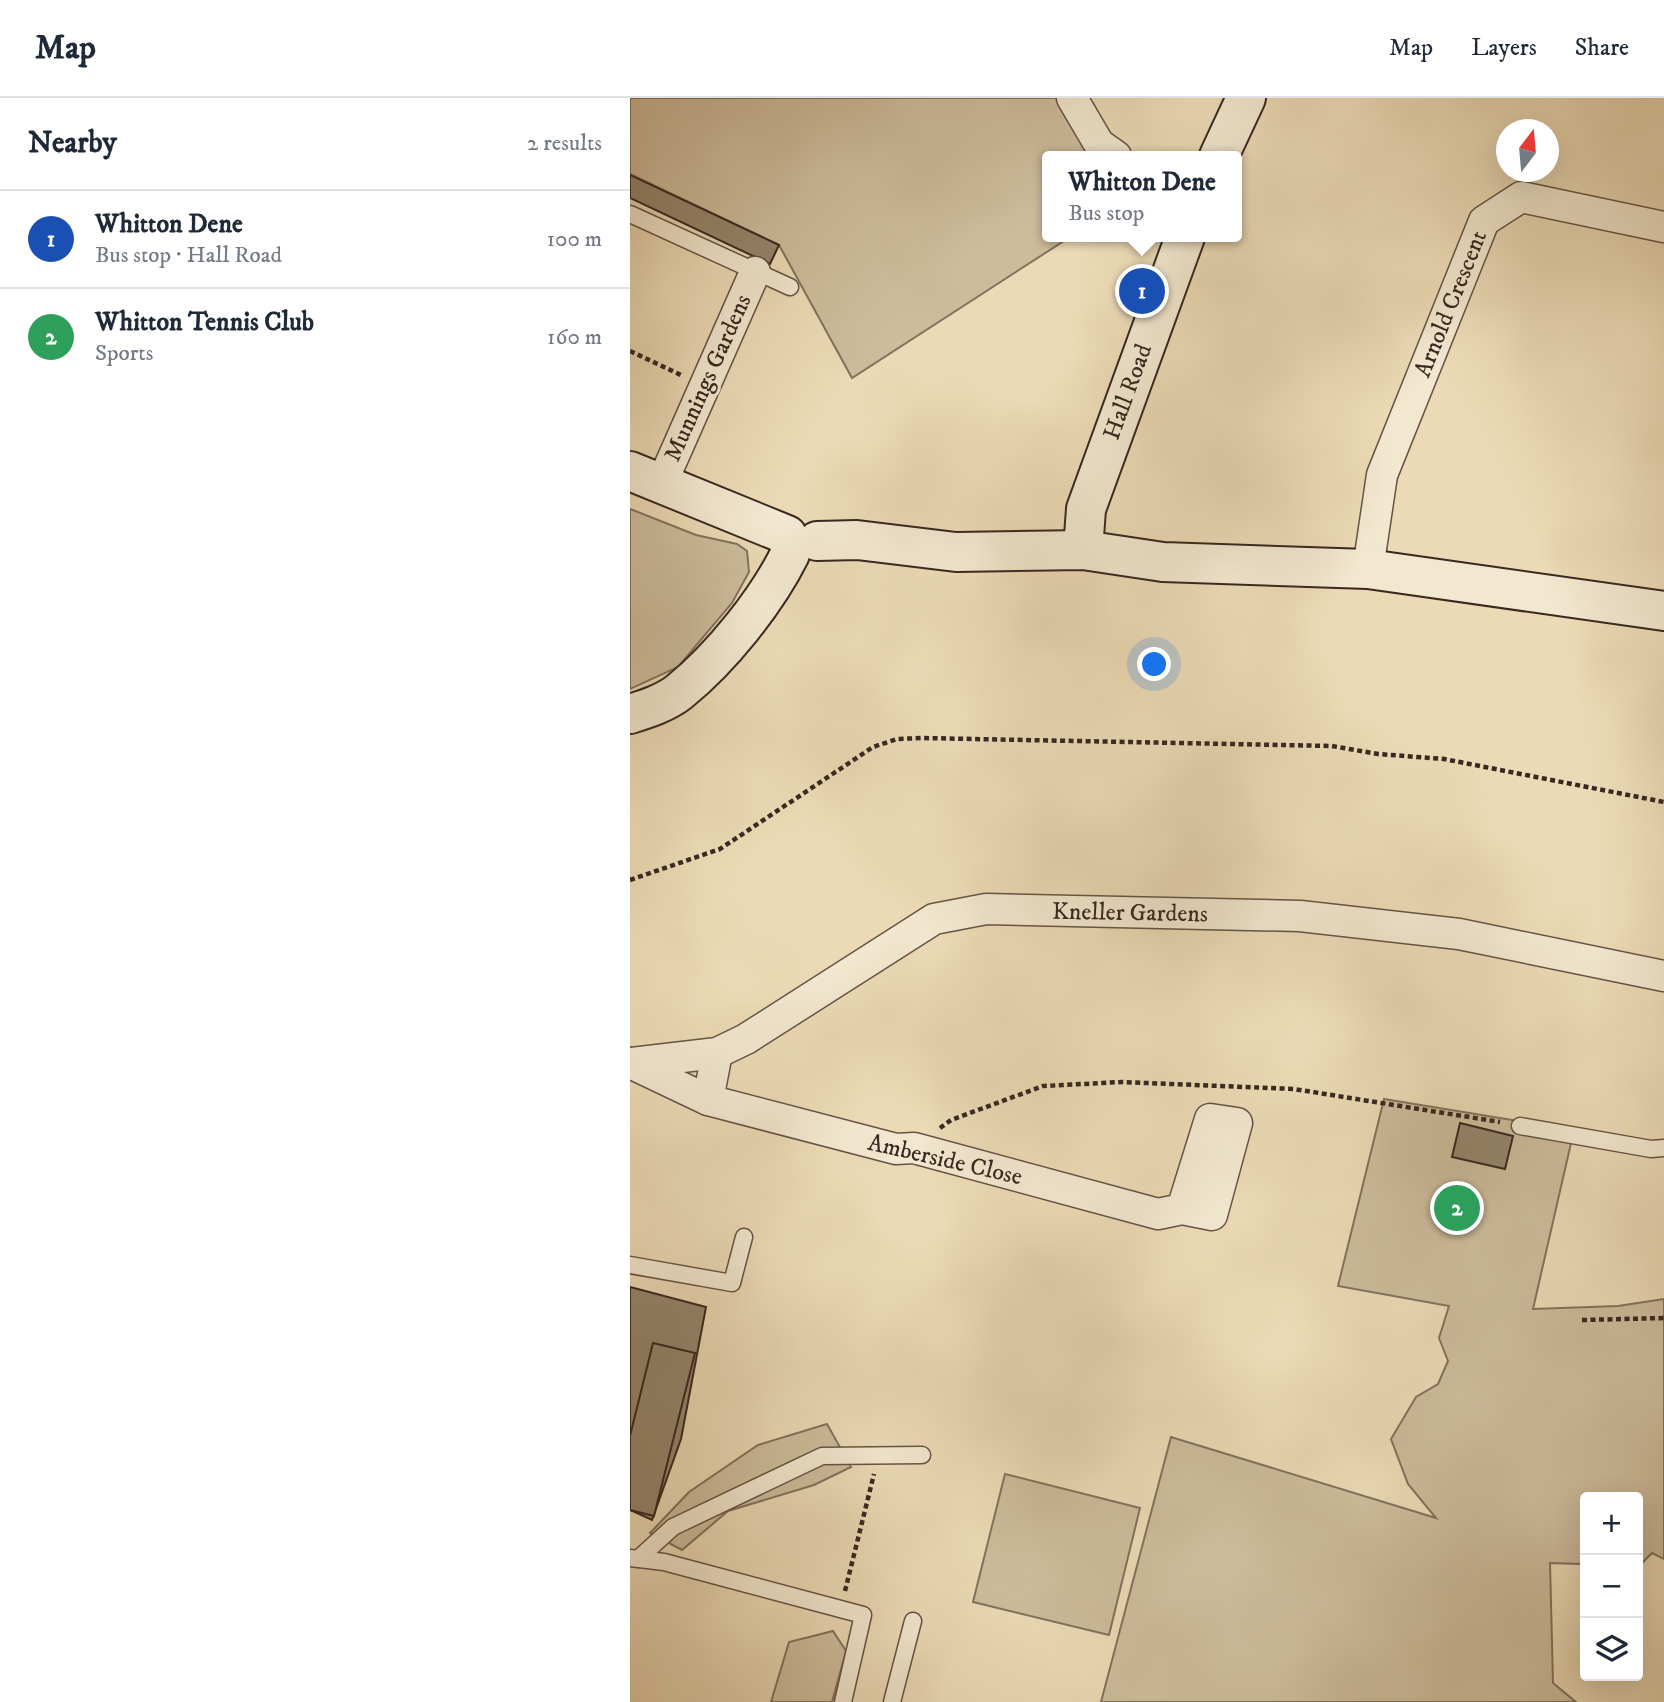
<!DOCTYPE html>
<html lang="en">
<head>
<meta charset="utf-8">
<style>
  :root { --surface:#fff; --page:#f6f6f7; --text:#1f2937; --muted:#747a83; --line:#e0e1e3; --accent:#2563eb }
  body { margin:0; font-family:"IM FELL DW Pica",serif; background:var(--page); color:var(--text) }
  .controls { position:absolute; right:21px; bottom:21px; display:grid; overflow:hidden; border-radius:7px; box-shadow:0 7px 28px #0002 }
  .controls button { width:63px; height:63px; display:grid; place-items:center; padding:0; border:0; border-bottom:2px solid var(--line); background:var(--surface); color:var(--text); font:35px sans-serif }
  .compass { position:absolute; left:866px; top:21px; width:63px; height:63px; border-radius:50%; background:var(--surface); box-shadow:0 7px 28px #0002; rotate:16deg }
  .you { position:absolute; left:525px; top:567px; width:24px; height:24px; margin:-18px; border:5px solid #fff; border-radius:50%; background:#1a73e8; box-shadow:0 0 0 10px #1a73e833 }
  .badge { display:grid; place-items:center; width:46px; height:46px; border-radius:50%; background:var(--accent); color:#fff; font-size:23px; font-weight:700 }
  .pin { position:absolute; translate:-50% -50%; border:4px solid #fff; box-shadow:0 2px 7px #0006 }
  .popup { position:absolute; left:412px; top:53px; width:200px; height:91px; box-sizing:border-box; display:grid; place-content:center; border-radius:7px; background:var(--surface); filter:drop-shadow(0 2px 5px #0005); font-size:23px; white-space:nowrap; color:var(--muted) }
  .popup b { font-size:26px; color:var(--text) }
  .popup::after { content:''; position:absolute; left:50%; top:100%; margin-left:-14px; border:14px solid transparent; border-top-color:var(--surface) }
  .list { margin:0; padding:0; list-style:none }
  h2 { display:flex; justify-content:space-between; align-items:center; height:91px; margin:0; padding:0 28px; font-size:30px }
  h2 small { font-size:23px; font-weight:400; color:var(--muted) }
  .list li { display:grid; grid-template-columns:46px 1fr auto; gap:21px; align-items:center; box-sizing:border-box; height:98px; padding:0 28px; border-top:2px solid var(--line) }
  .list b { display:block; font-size:26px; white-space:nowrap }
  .list p { margin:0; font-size:23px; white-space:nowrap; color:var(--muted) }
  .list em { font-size:23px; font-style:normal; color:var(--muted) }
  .icon { flex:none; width:38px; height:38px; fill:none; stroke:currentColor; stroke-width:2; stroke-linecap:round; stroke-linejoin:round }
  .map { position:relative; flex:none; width:1034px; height:1604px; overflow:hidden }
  header { display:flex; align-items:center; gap:42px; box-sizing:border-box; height:98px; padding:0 35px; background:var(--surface); border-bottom:2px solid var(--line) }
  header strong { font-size:33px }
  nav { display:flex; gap:38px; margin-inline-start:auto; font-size:24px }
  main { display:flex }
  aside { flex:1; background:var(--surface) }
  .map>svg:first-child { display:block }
  .green { fill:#cdbc9c; stroke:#82725e; stroke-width:2 }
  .building { fill:#95856d; stroke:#382820; stroke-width:2 }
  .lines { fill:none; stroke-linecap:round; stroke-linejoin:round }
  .lane-casing { stroke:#655445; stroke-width:19 }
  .street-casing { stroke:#655445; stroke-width:33 }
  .secondary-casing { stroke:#382820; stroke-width:42 }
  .path { stroke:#382820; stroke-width:4.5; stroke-dasharray:5 3.5; stroke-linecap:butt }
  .lane { stroke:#f2e7cf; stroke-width:16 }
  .street { stroke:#f2e7cf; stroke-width:30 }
  .secondary { stroke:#f2e7cf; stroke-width:38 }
  .labels { text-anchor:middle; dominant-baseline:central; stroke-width:6; stroke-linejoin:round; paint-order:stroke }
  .street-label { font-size:24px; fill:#382820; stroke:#f2e7cf }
</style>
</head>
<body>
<header>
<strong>Map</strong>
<nav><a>Map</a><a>Layers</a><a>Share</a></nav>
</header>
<main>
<aside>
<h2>Nearby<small>2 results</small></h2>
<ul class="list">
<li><span class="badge" style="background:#1a4fb4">1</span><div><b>Whitton Dene</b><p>Bus stop · Hall Road</p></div><em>100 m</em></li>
<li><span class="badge" style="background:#2e9e5b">2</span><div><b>Whitton Tennis Club</b><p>Sports</p></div><em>160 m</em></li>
</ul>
</aside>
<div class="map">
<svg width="1034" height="1604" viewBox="0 0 1034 1604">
  <rect width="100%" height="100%" fill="#ebdab5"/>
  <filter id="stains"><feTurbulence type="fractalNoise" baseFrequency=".00286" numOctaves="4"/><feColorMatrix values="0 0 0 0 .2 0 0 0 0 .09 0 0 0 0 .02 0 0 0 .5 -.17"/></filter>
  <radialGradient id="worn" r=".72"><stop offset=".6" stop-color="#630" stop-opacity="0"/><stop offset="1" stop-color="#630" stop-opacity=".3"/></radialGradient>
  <!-- green -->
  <g class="green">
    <path d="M0,0h426l36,58h-44v81h22l-218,141 -73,-133 -149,-71z"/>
    <path d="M0,411l66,26 41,9 10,7 2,21 -17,31 -54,64 -48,22z"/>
    <path d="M754,1001l190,31 -41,179 85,-3 46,-7v260l-12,-6 -14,14v-70h-53v64l-6,3 -29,-1 3,120 23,19h-475l70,-265 265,81 -28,-34 -17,-45 25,-42 22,-13 10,-23 -9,-23 10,-32 -111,-20z"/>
    <path d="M197,1326l24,43 -37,18 -86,26 -46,39 -32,-17 39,-41 69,-47z"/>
    <path d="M375,1376l135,34 -31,127 -136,-33z"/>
    <path d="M203,1533l13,20 -14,51h-61l18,-60z"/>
  </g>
  <!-- building -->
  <g class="building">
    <path d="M0,77l149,70 -9,19 -140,-66z"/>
    <path d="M830,1025l53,13 -8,33 -53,-12z"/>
    <path d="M0,1189l76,20 -25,132 -29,81 -22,-10z"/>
    <path d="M23,1245l42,10 -41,163 -24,-6v-74z"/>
  </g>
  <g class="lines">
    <!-- lane casing -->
    <g class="lane-casing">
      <g id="lane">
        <path d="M0,116l160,73"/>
        <path d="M890,1028l131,23 13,-1"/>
        <path d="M0,1167l102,18 12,-46"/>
        <path d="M0,1460l34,4 199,53 -20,87"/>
        <path d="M8,1461l35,-32 149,-71 100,-1"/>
        <path d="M262,1604l21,-81"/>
      </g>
    </g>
    <!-- street casing -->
    <g class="street-casing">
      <g id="street">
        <path d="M442,0l27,46 17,12"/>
        <path d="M31,387l94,-213"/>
        <path d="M738,471l14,-94 102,-254 37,-24 143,30"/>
        <path d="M87,955l-9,47 188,49 18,-1 244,66 24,-5 28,-90 27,4 -25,92 -30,-6"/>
        <path d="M0,965l87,-10 29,-14 188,-120 52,-10 314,7 159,18 205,42"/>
        <path d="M0,965l78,37"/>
      </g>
    </g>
    <!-- secondary casing -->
    <g class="secondary-casing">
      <g id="secondary">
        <path d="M589,58l27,-58"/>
        <path d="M0,373l157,64"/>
        <path d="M187,443l40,-1 99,12 127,-2 80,12 205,7 296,42"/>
        <path d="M453,452l3,-41 99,-272"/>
        <path d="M0,616c16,-5 35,-11 49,-22 42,-34 87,-90 111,-138"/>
      </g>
    </g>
    <!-- path -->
    <g class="path">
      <path d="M0,253l51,24"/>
      <path d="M0,782l90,-31 153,-102 24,-8 25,-1 410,8 46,8 66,5 220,43"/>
      <path d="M310,1030l11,-8 92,-34 79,-4 172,7 206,33"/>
      <path d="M952,1222l82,-2"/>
      <path d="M215,1493l29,-117"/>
    </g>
    <!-- lane -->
    <use href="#lane" class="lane"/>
    <!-- street -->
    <use href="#street" class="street"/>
    <!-- secondary -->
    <use href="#secondary" class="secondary"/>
  </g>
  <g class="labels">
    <!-- street labels -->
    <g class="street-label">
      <text transform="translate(821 206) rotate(-68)">Arnold Crescent</text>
      <text transform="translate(78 280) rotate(-66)">Munnings Gardens</text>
      <text transform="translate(498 294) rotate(-70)">Hall Road</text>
      <text transform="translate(500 815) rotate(1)">Kneller Gardens</text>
      <text transform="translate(315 1062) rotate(13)">Amberside Close</text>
    </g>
  </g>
  <rect width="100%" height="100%" filter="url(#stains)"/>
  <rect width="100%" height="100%" fill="url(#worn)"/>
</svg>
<div class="controls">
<button>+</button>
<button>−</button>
<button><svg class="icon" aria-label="layers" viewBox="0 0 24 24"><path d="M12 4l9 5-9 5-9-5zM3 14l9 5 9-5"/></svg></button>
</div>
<svg class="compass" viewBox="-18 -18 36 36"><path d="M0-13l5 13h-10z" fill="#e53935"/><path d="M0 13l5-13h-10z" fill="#747a83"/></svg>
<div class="you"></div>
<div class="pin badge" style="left:512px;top:193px;background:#1a4fb4">1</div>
<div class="popup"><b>Whitton Dene</b>Bus stop</div>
<div class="pin badge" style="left:827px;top:1110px;background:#2e9e5b">2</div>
</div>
</main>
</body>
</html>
